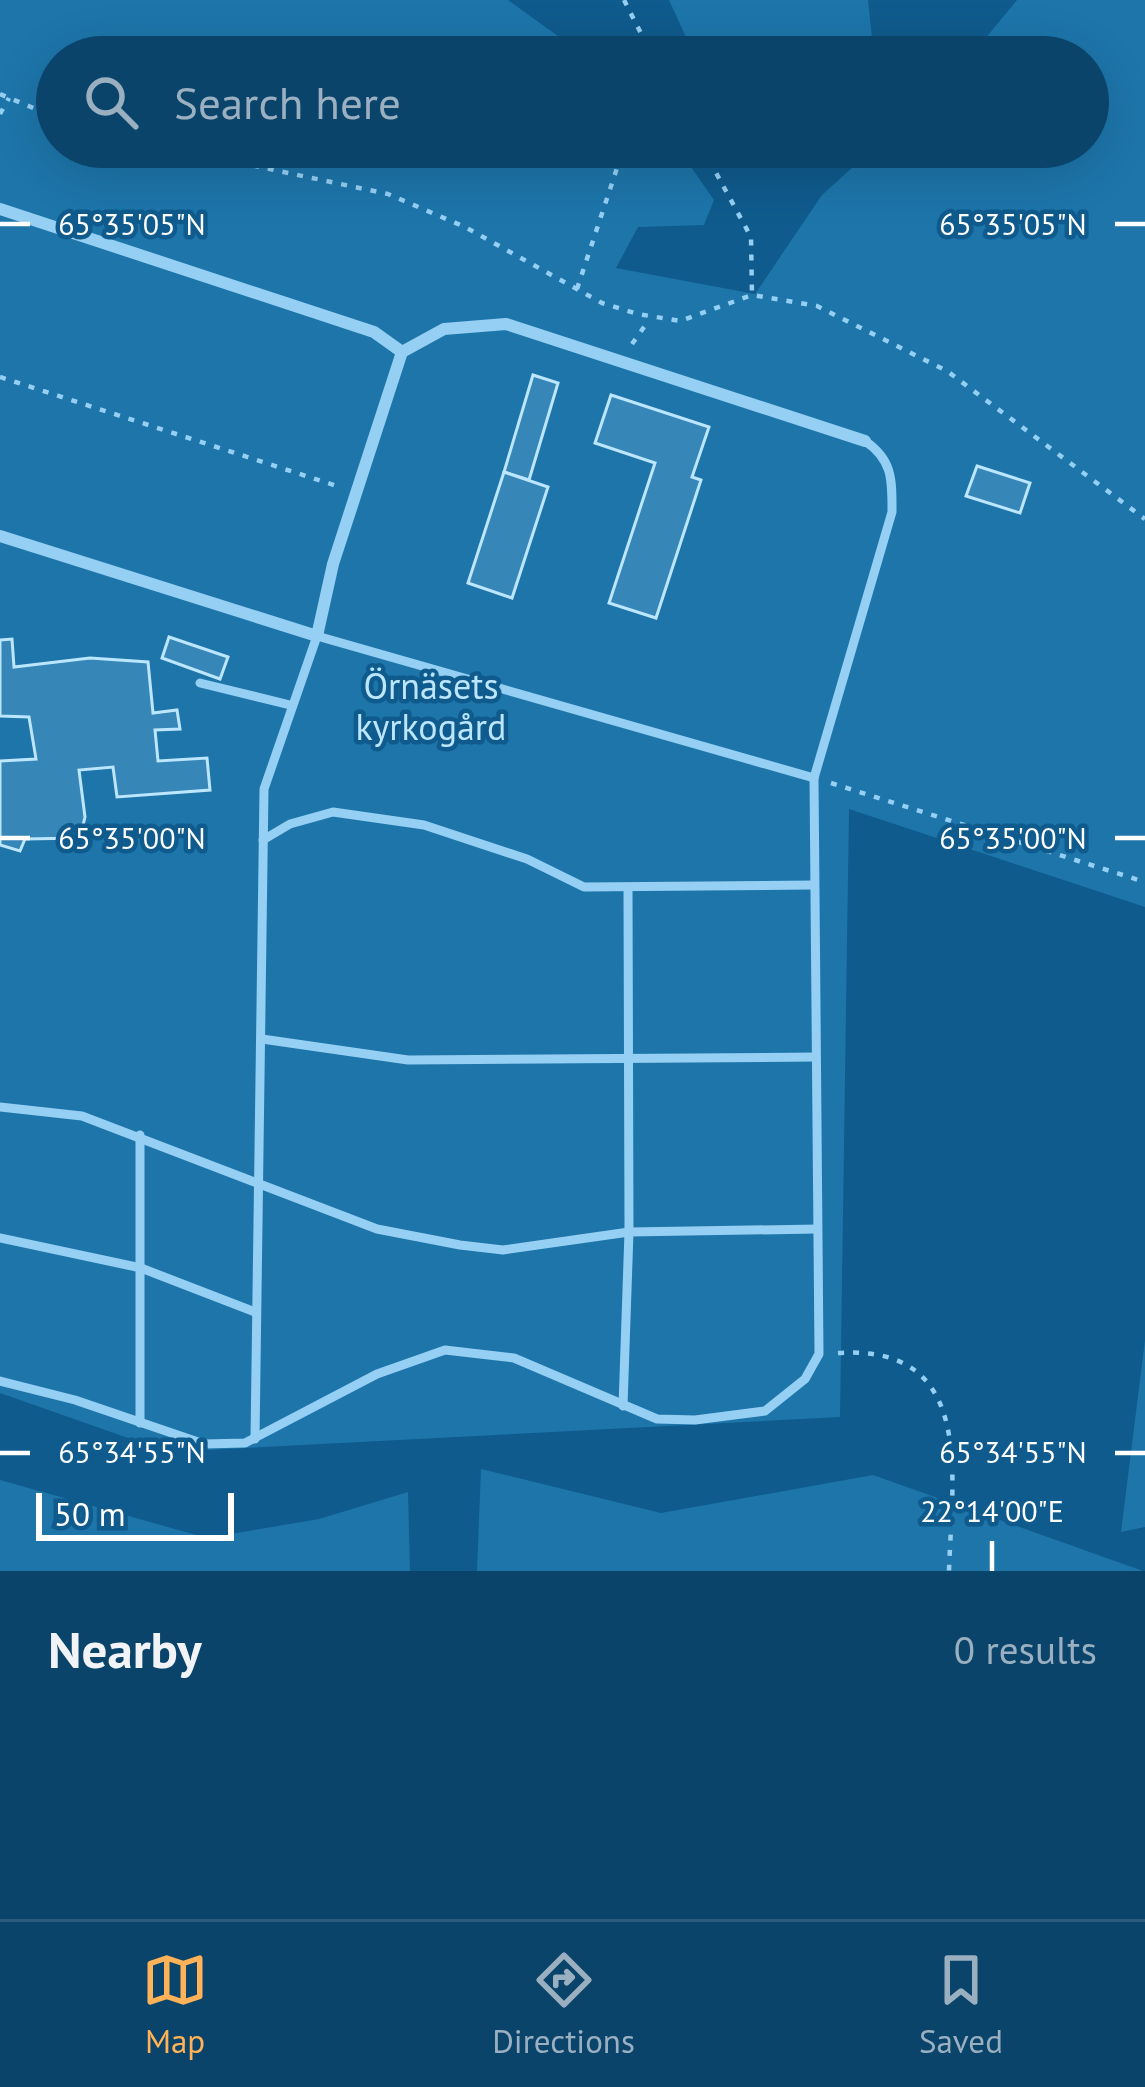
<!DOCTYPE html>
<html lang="en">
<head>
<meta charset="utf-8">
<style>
  :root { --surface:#0b446a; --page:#194e72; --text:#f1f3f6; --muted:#9ab0c1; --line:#2b5c7e; --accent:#ffb257 }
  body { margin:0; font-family:"PT Sans",sans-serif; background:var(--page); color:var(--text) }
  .scale { position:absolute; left:36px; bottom:30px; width:198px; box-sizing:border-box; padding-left:12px; border:6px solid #fff; border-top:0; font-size:33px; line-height:42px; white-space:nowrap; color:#fff; -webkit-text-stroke:9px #0f5b8d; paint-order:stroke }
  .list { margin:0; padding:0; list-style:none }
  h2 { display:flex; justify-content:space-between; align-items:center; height:156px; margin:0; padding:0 48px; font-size:51px }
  h2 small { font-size:39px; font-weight:400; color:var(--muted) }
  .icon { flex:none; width:66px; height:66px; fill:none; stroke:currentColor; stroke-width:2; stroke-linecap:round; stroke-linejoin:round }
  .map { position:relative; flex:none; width:1145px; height:1571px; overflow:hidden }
  .search { position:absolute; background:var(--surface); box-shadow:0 12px 48px #0002; left:36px; right:36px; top:36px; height:132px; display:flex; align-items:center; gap:30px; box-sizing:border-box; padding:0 42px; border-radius:66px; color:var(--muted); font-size:45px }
  .sheet { height:348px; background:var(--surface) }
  nav { display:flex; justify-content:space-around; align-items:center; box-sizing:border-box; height:168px; border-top:3px solid var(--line); background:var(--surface); font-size:33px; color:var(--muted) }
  nav a { display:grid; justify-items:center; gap:6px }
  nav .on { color:var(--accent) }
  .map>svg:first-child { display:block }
  .green { fill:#1d75aa }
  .building { fill:#3686b7; stroke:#bce5fe; stroke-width:3 }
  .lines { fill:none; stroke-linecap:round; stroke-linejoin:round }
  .path { stroke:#95cff3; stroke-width:4.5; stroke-dasharray:6 9; stroke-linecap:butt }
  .lane { stroke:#95cff3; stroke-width:9 }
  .street { stroke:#95cff3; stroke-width:12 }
  .ticks { fill:none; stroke:#fff; stroke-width:4.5 }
  .labels { text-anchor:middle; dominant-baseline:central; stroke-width:9; stroke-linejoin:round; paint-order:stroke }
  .park-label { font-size:36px; fill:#bce5fe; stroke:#0f5b8d }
  .ticks-label { font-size:30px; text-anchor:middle; fill:#fff; stroke:#0f5b8d; stroke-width:9; stroke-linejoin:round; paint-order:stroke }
</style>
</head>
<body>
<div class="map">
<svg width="1145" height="1571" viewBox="0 0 1145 1571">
  <rect width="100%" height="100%" fill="#0f5b8d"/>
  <!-- green -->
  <g class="green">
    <path d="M0,0h508l79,57h-530v90h620l37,53 -10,25 -66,2 -22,41 139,26 67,-99 53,-48h213v-90h-118l47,-57h128v907l-296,-98 -9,608 -672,35 -168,-59z"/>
    <path d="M669,0h199l6,57h-179z"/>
    <path d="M1145,1340v187l-24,5z"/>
    <path d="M481,1469l180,44 212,-38 270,96h-666z"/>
    <path d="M0,1480l207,58 112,-19 89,-27 2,79h-410z"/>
  </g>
  <!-- building -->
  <g class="building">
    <path d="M533,375l25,8 -29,97 -25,-8z"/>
    <path d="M611,395l98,32 -17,50 9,3 -45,138 -47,-15 46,-140 -60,-20z"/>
    <path d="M977,466l53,17 -10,30 -54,-17z"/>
    <path d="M504,472l44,15 -36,111 -44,-15z"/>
    <path d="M169,637l59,20 -8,22 -58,-21z"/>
    <path d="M12,639l2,28 76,-9 58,4 5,51 24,-3 3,19 -25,1 3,31 49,-3 3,32 -93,7 -4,-30 -34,3 6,47 -5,21 -55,1 -5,12 -20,-6v-84l36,-2 -7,-42 -29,-1v-76z"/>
  </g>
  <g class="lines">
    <!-- path -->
    <g class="path">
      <path d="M624,0l29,57"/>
      <path d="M0,94l57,24"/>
      <path d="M0,114l9,-16"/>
      <path d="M165,147l223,47 77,33 137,76 36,11 42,7 72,-26 65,11 130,65 198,148"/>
      <path d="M702,147l49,90 1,58"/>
      <path d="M577,289l47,-142"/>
      <path d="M632,344l17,-24"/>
      <path d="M0,377l337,109"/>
      <path d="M831,783l314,99"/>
      <path d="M838,1353c138,-9 114,122 111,218"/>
    </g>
    <!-- lane -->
    <g class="lane">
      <path d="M200,683l90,22"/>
      <path d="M263,840l27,-16 43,-12 91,13 103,34 57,28 230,-2"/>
      <path d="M262,1039l146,21 408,-3"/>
      <path d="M0,1107l82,9 295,113 83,16 43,5 126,-18 188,-3"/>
      <path d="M140,1135v288"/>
      <path d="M0,1238l141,30 114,44"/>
      <path d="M0,1381l75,19 129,44 41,-1 132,-69 68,-24 69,8 143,61 38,1 70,-9 40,-32 14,-25 -5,-576 78,-266c0,-32 1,-52 -27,-71"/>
      <path d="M623,1406l6,-174 -1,-343"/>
      <path d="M255,1439l9,-650 53,-153 497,142"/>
    </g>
    <!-- street -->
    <g class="street">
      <path d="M0,209l374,123 28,20 42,-23 62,-5 359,117"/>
      <path d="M0,536l317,100 16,-72 69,-212"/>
    </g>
  </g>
  <!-- ticks -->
  <path class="ticks" d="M0,224h30M1115,224h30M0,838h30M1115,838h30M0,1453h30M1115,1453h30M992,1541v30"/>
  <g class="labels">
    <!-- park labels -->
    <g class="park-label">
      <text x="431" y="685">Örnäsets<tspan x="431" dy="41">kyrkogård</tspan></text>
    </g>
  </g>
  <g class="ticks-label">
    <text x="132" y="235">65°35'05"N</text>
    <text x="1013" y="235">65°35'05"N</text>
    <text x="132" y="849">65°35'00"N</text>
    <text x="1013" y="849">65°35'00"N</text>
    <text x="132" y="1463">65°34'55"N</text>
    <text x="1013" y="1463">65°34'55"N</text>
    <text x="992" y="1522">22°14'00"E</text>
  </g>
</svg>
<div class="scale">50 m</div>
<div class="search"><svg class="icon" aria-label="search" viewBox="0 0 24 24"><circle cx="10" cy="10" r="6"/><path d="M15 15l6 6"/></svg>Search here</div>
</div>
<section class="sheet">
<h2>Nearby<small>0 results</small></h2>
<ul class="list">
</ul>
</section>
<nav>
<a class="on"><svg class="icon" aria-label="map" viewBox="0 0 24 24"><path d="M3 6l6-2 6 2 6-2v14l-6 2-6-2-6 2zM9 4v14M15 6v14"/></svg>Map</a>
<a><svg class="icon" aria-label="directions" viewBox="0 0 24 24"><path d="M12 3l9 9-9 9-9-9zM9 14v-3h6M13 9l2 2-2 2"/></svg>Directions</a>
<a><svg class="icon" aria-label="saved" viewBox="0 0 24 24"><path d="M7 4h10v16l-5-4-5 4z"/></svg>Saved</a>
</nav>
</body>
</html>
